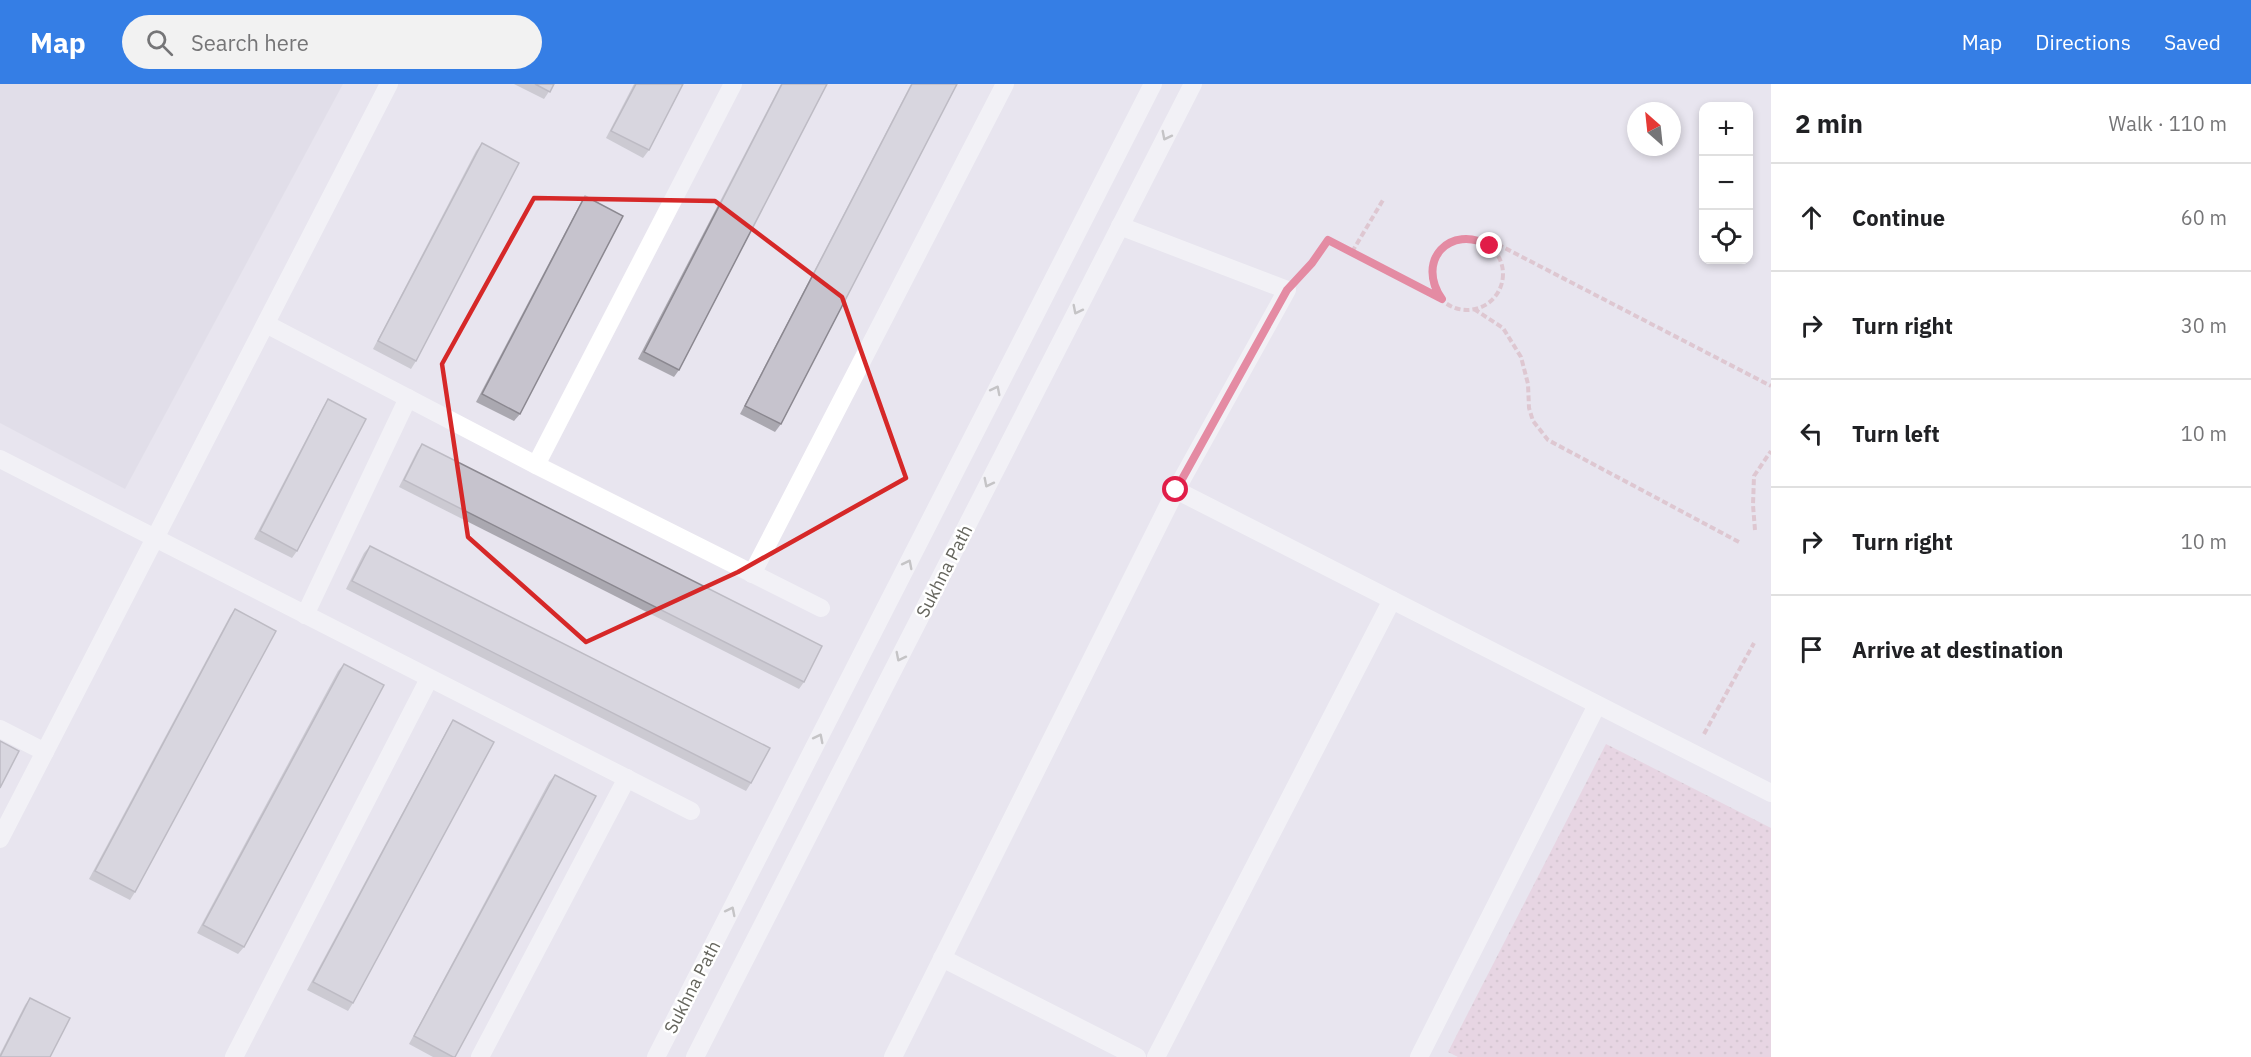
<!DOCTYPE html>
<html lang="en">
<head>
<meta charset="utf-8">
<style>
  :root { --surface:#fff; --page:#f2f2f2; --text:#202124; --muted:#757577; --line:#e0e0e0; --accent:#357ee5 }
  body { margin:0; font-family:"IBM Plex Sans",sans-serif; background:var(--page); color:var(--text) }
  .controls { position:absolute; right:18px; top:18px; display:grid; overflow:hidden; border-radius:12px; box-shadow:0 3px 9px #0003 }
  .controls button { width:54px; height:54px; display:grid; place-items:center; padding:0; border:0; border-bottom:2px solid var(--line); background:var(--surface); color:var(--text); font:30px sans-serif }
  .compass { position:absolute; left:1627px; top:18px; width:54px; height:54px; border-radius:50%; background:var(--surface); box-shadow:0 3px 9px #0003; rotate:333deg }
  .stop { position:absolute; width:18px; height:18px; margin:-14px; border:4px solid #e11d48; border-radius:50%; background:#fff }
  .stop.end { background:#e11d48; border-color:#fff; box-shadow:0 2px 6px #0008 }
  .list { margin:0; padding:0; list-style:none }
  h2 { display:flex; justify-content:space-between; align-items:center; height:78px; margin:0; padding:0 24px; font-size:26px }
  h2 small { font-size:20px; font-weight:400; color:var(--muted) }
  .list li { display:grid; grid-template-columns:39px 1fr auto; gap:18px; align-items:center; box-sizing:border-box; height:108px; padding:0 24px; border-top:2px solid var(--line) }
  .list b { display:block; font-size:22px; white-space:nowrap }
  .list em { font-size:20px; font-style:normal; color:var(--muted) }
  .icon { flex:none; width:33px; height:33px; fill:none; stroke:currentColor; stroke-width:2; stroke-linecap:round; stroke-linejoin:round }
  .map { position:relative; flex:none; width:1771px; height:973px; overflow:hidden }
  header { display:flex; align-items:center; gap:36px; box-sizing:border-box; height:84px; padding:0 30px; background:var(--accent); color:#fff }
  header strong { font-size:28px }
  nav { display:flex; gap:33px; margin-inline-start:auto; font-size:21px }
  .search { width:420px; height:54px; background:var(--page); display:flex; align-items:center; gap:15px; box-sizing:border-box; padding:0 21px; border-radius:33px; color:var(--muted); font-size:22px }
  main { display:flex }
  aside { flex:1; background:var(--surface) }
  .map>svg:first-child { display:block }
  .education { fill:#dad6e2 }
  .park { fill:url(#park-dots) }
  .lines { fill:none; stroke-linecap:round; stroke-linejoin:round }
  .path { stroke:#d2a3ae; stroke-width:4; stroke-dasharray:6 3; stroke-linecap:butt }
  .street { stroke:#fff; stroke-width:18 }
  .secondary { stroke:#fff; stroke-width:18 }
  .wall { fill:#aaa8b0 }
  .building { fill:#c6c3cd; stroke:#8b8890; stroke-width:1.5 }
  .oneway { stroke:#9b9b96 }
  .route { stroke:#e11d48; stroke-width:8 }
  .marked { fill:none; stroke:#d62828; stroke-width:4.5; stroke-linejoin:round }
  .labels { text-anchor:middle; dominant-baseline:central; stroke-width:5; stroke-linejoin:round; paint-order:stroke }
  .street-label { font-size:18px; fill:#65655d; stroke:#fff }
</style>
</head>
<body>
<header>
<strong>Map</strong>
<div class="search"><svg class="icon" aria-label="search" viewBox="0 0 24 24"><circle cx="10" cy="10" r="6"/><path d="M15 15l6 6"/></svg>Search here</div>
<nav><a>Map</a><a>Directions</a><a>Saved</a></nav>
</header>
<main>
<div class="map">
<svg width="1771" height="973" viewBox="0 0 1771 973">
  <defs>
    <pattern id="park-dots" width="8" height="8" patternUnits="userSpaceOnUse" patternTransform="scale(1.5)"><rect width="8" height="8" fill="#e6c2d4"/><path d="M2 2h.1M6 6h.1" fill="none" stroke="#bea1af" stroke-width="1.8" stroke-linecap="round"/></pattern>
  </defs>
  <rect width="100%" height="100%" fill="#e8e5ef"/>
  <!-- education -->
  <path class="education" d="M0,0h343l-218,405 -125,-66z"/>
  <!-- park -->
  <path class="park" d="M1606,660l165,84v229h-313l-10,-5z"/>
  <g class="lines">
    <!-- path -->
    <g class="path">
      <circle cx="1467" cy="190" r="36"/>
      <path d="M1480,156l19,5 272,141"/>
      <path d="M1352,168l31,-52"/>
      <path d="M1304,188l24,-33 111,59"/>
      <path d="M1474,225l29,19 18,29 7,27 1,24 4,13 15,19 191,102"/>
      <path d="M1755,446l-2,-25 1,-29 17,-25"/>
      <path d="M1704,650l50,-91"/>
    </g>
    <!-- street -->
    <g class="street">
      <path d="M266,240l270,141 285,143"/>
      <path d="M0,375l691,352"/>
      <path d="M536,381l197,-381"/>
      <path d="M1176,406l595,303"/>
      <path d="M752,490l253,-490"/>
      <path d="M305,531l103,-217"/>
      <path d="M0,645l45,23"/>
      <path d="M942,874l195,99"/>
      <path d="M234,973l195,-378"/>
      <path d="M480,973l147,-279"/>
      <path d="M893,973l283,-567 111,-200 -167,-64"/>
      <path d="M1156,973l236,-457"/>
      <path d="M1419,973l178,-352"/>
    </g>
    <!-- secondary -->
    <g class="secondary">
      <path d="M0,755l389,-755"/>
      <path d="M656,973l497,-973"/>
      <path d="M695,973l498,-973"/>
    </g>
  </g>
  <!-- wall -->
  <g class="wall">
    <path d="M514,0h40l-10,15z"/>
    <path d="M634,0h49l-34,66 -6,8 -37,-20z"/>
    <path d="M781,0h46l-148,286 -5,7 -36,-18z"/>
    <path d="M911,0h46l-176,340 -6,8 -35,-18z"/>
    <path d="M482,59l-66,218 -5,8 -38,-20 103,-198z"/>
    <path d="M585,112l-65,218 -6,7 -38,-19 104,-198z"/>
    <path d="M328,315l-31,152 -5,7 -38,-19 69,-132z"/>
    <path d="M422,360l382,238 -5,7 -400,-202 18,-36z"/>
    <path d="M370,462l381,237 -5,8 -400,-202 18,-36z"/>
    <path d="M235,525l-100,283 -5,8 -41,-21 141,-263z"/>
    <path d="M344,580l-100,283 -6,7 -41,-21 141,-262z"/>
    <path d="M453,636l-100,283 -5,8 -41,-21 141,-262z"/>
    <path d="M555,691l-100,282h-22l-24,-13 140,-262z"/>
    <path d="M30,914l-30,59v-3l25,-49z"/>
  </g>
  <!-- building -->
  <g class="building">
    <path d="M535,0h19l-4,8z"/>
    <path d="M636,0h47l-34,66 -38,-19z"/>
    <path d="M782,0h45l-148,286 -35,-18z"/>
    <path d="M912,0h45l-176,340 -36,-18z"/>
    <path d="M482,59l37,20 -103,198 -38,-20z"/>
    <path d="M585,112l38,20 -103,198 -38,-20z"/>
    <path d="M328,315l38,20 -69,132 -37,-20z"/>
    <path d="M422,360l400,202 -18,36 -400,-202z"/>
    <path d="M370,462l400,202 -19,35 -399,-202z"/>
    <path d="M235,525l41,22 -141,261 -40,-21z"/>
    <path d="M344,580l40,21 -140,262 -41,-22z"/>
    <path d="M453,636l41,22 -141,261 -40,-21z"/>
    <path d="M0,657l19,10 -19,37z"/>
    <path d="M555,691l41,21 -141,261h-2l-39,-21z"/>
    <path d="M30,914l40,20 -20,39h-50z"/>
  </g>
  <!-- one-way arrows -->
  <defs><path id="oneway-chevron" d="M-2-3.5L2.5 0L-2 3.5" fill="none" stroke-width="1.6" stroke-linecap="round" stroke-linejoin="round" transform="scale(1.5)"/></defs>
  <g class="oneway">
    <use href="#oneway-chevron" transform="translate(1166 52) rotate(117)"/>
    <use href="#oneway-chevron" transform="translate(1077 226) rotate(117)"/>
    <use href="#oneway-chevron" transform="translate(996 306) rotate(-63)"/>
    <use href="#oneway-chevron" transform="translate(988 399) rotate(117)"/>
    <use href="#oneway-chevron" transform="translate(908 480) rotate(-63)"/>
    <use href="#oneway-chevron" transform="translate(900 573) rotate(117)"/>
    <use href="#oneway-chevron" transform="translate(819 654) rotate(-63)"/>
    <use href="#oneway-chevron" transform="translate(731 827) rotate(-63)"/>
  </g>
  <g class="lines">
    <!-- route -->
    <path class="route" d="M1176,406l111,-200 25,-27 16,-23 114,59c-27,-38 8,-76 48,-53"/>
  </g>
  <!-- marked area -->
  <path d="M0 0H1771V973H0ZM534,114l181,3 127,96 64,181 -168,94 -152,70 -118,-105 -26,-173z" fill="#e8e5ef" fill-opacity=".55" fill-rule="evenodd"/>
  <path class="marked" d="M534,114l181,3 127,96 64,181 -168,94 -152,70 -118,-105 -26,-173z"/>
  <g class="labels">
    <!-- street labels -->
    <g class="street-label">
      <text transform="translate(944 487) rotate(-63)">Sukhna Path</text>
      <text transform="translate(692 903) rotate(-63)">Sukhna Path</text>
    </g>
  </g>
</svg>
<div class="controls">
<button>+</button>
<button>−</button>
<button><svg class="icon" aria-label="locate" viewBox="0 0 24 24"><circle cx="12" cy="12" r="6"/><path d="M12 2v4M12 18v4M2 12h4M18 12h4"/></svg></button>
</div>
<svg class="compass" viewBox="-18 -18 36 36"><path d="M0-13l5 13h-10z" fill="#e53935"/><path d="M0 13l5-13h-10z" fill="#757577"/></svg>
<div class="stop" style="left:1176px;top:406px"></div>
<div class="stop end" style="left:1490px;top:162px"></div>
</div>
<aside>
<h2>2 min<small>Walk · 110 m</small></h2>
<ul class="list">
<li><svg class="icon" aria-label="ahead" viewBox="0 0 24 24"><path d="M12 20V5M6 11l6-6 6 6"/></svg><div><b>Continue</b></div><em>60 m</em></li>
<li><svg class="icon" aria-label="right" viewBox="0 0 24 24"><path d="M7 20v-9h11M14 6l5 5-5 5"/></svg><div><b>Turn right</b></div><em>30 m</em></li>
<li><svg class="icon" aria-label="left" viewBox="0 0 24 24"><path d="M17 20v-9H6M10 6l-5 5 5 5"/></svg><div><b>Turn left</b></div><em>10 m</em></li>
<li><svg class="icon" aria-label="right" viewBox="0 0 24 24"><path d="M7 20v-9h11M14 6l5 5-5 5"/></svg><div><b>Turn right</b></div><em>10 m</em></li>
<li><svg class="icon" aria-label="arrive" viewBox="0 0 24 24"><path d="M6 21V4h12l-3 4 3 4H6"/></svg><div><b>Arrive at destination</b></div></li>
</ul>
</aside>
</main>
</body>
</html>
